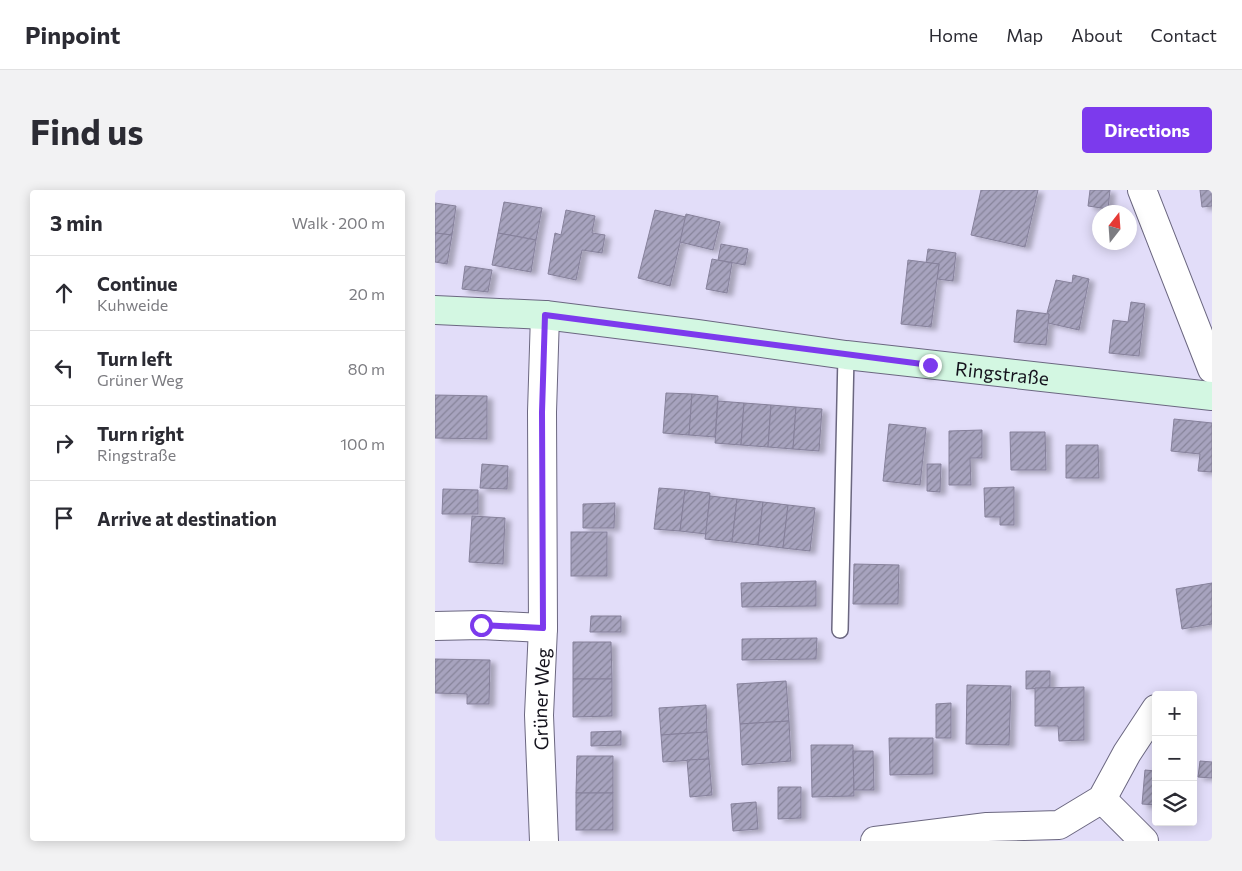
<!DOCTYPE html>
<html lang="en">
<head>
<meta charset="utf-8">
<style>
  :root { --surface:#fff; --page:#f2f2f3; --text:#2b2b33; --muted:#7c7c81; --line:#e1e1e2; --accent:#7c3aed }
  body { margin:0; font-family:Commissioner,sans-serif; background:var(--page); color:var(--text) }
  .controls { position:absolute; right:15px; bottom:15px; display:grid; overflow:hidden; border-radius:5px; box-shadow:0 2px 12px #0003 }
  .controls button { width:45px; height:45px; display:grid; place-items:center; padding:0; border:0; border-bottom:1px solid var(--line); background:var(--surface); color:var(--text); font:25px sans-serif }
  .compass { position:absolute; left:657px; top:15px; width:45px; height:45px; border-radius:50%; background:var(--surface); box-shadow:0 2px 12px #0003; rotate:17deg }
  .stop { position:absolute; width:15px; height:15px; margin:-11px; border:4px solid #7c3aed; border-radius:50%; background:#fff }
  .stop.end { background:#7c3aed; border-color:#fff; box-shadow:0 1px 5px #0008 }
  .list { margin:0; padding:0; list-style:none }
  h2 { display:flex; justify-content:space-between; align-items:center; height:65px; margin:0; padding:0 20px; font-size:21px }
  h2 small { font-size:16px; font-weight:400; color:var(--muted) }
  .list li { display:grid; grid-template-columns:32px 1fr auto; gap:15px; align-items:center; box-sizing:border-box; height:75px; padding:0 20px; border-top:1px solid var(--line) }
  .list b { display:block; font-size:19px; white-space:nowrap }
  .list p { margin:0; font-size:16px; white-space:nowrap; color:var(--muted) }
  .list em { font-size:16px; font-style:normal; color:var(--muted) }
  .icon { flex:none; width:28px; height:28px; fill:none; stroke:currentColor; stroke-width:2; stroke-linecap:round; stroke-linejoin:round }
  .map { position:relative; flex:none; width:777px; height:651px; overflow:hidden; border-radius:5px }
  header { display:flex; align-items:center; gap:30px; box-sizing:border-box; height:70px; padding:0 25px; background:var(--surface); border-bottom:1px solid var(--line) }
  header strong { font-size:24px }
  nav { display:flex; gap:28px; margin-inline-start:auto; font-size:18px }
  .intro { display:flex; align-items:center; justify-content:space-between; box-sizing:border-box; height:120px; padding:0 30px }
  h1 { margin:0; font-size:35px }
  .button { padding:12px 22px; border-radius:5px; background:var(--accent); color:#fff; font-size:18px; font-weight:700 }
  main { display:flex; gap:30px; padding:0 30px }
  aside { flex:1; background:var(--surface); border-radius:5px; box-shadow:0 2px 12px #0003 }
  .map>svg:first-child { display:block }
  .building { fill:url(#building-hatch); stroke:#86819b; filter:url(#shadow) }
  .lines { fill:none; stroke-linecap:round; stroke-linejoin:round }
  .lane-casing { stroke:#6b6780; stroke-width:18 }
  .street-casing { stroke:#6b6780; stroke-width:30 }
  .secondary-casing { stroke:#6b6780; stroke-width:30 }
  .lane { stroke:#fff; stroke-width:15 }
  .street { stroke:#fff; stroke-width:28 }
  .secondary { stroke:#d3f7e2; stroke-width:28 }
  .route { stroke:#7c3aed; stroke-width:6 }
  .labels { text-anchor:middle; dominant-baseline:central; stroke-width:4; stroke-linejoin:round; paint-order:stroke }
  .street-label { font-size:19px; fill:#15131d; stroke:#e2ddf9 }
</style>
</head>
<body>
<header>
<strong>Pinpoint</strong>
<nav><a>Home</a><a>Map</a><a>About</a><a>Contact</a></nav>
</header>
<div class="intro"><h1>Find us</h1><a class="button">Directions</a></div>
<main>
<aside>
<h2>3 min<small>Walk · 200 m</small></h2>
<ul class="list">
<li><svg class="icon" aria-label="ahead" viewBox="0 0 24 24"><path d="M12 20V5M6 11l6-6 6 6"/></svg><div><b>Continue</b><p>Kuhweide</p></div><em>20 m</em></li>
<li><svg class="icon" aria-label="left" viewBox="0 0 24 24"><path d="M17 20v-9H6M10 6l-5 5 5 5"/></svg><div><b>Turn left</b><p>Grüner Weg</p></div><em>80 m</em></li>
<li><svg class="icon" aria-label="right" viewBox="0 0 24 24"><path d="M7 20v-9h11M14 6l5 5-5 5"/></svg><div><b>Turn right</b><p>Ringstraße</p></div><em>100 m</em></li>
<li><svg class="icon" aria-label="arrive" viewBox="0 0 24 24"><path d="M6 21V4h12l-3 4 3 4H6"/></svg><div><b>Arrive at destination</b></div></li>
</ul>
</aside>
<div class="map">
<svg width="777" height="651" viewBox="0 0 777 651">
  <defs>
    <pattern id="building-hatch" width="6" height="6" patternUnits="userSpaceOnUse" patternTransform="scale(1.25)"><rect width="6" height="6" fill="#a7a3be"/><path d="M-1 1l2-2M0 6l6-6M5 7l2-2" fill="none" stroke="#87849a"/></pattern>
    <filter id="shadow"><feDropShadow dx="5.5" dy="3" stdDeviation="2.5" flood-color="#0004"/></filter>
  </defs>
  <rect width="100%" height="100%" fill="#e2ddf9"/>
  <!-- building -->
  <g class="building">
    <path d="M546,0h57l-13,57 -54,-12z"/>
    <path d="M655,0h20l-2,19 -20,-3z"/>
    <path d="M765,0h12v16l-10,1z"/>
    <path d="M69,12l38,6 -6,32 -38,-7z"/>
    <path d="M0,13l21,3 -4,29 -17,-2z"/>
    <path d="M131,20l29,6 -3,17 13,2 -3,18 -20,-3 -6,30 -28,-6 7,-41 6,2z"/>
    <path d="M220,20l31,7 -16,69 -32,-8z"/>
    <path d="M251,24l34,8 -7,28 -33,-8z"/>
    <path d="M0,43l17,2 -5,29 -12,-2z"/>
    <path d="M63,43l38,7 -5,32 -39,-7z"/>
    <path d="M286,54l27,5 -3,16 -27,-5z"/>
    <path d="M493,59l28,4 -3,28 -16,-2 2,-15 -13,-1z"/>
    <path d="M277,69l20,4 -5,30 -21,-4z"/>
    <path d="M473,70l31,4 -8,63 -30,-3z"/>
    <path d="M30,76l27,4 -4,22 -26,-3z"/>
    <path d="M638,85l16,4 -10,51 -31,-7 1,-9 -2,-1 9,-33 16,3z"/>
    <path d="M696,112l14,2 -6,52 -30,-3 4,-33 15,2z"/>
    <path d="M582,120l32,4 -3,31 -32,-3z"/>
    <path d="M231,203l26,1 -3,41 -26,-2z"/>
    <path d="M257,204l26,2 -3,41 -26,-2z"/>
    <path d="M0,205l52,1v43l-52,-1z"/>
    <path d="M283,211l26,2 -3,42 -26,-2z"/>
    <path d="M309,213l27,2 -3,42 -27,-2z"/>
    <path d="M336,215l25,2 -3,42 -25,-2z"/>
    <path d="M361,217l26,2 -3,42 -26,-2z"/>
    <path d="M739,229l38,4v49l-14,-1 2,-17 -29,-3z"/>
    <path d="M454,234l37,4 -6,57 -37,-4z"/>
    <path d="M547,240v28h-12l1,27h-22v-54z"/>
    <path d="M575,242h35l1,38h-35z"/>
    <path d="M631,255h32l1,33h-33z"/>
    <path d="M47,274l26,2 -1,23 -27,-1z"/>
    <path d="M492,274h14l-1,28 -13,-1z"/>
    <path d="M579,297v38h-14v-8h-15l-1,-29z"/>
    <path d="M224,298l26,2 -5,41 -26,-2z"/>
    <path d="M8,299l35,1v24h-36z"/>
    <path d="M250,300l25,3 -4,41 -26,-3z"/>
    <path d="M275,306l27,3 -5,43 -27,-3z"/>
    <path d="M302,309l26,3 -5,43 -26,-3z"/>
    <path d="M328,312l25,3 -5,43 -25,-3z"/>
    <path d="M180,313l-1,25h-31v-24z"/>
    <path d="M353,315l27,3 -5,43 -27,-3z"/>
    <path d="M37,326l33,2 -2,46 -34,-2z"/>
    <rect x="136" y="342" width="36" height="44"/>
    <path d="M419,374l45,1 -1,39h-45z"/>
    <path d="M381,391v25l-74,1 -1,-24z"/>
    <path d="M777,393v41l-30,5 -6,-40z"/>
    <path d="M156,426h30v16h-31z"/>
    <path d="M382,448l-1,21 -74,1v-21z"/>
    <path d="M138,452h38l1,37h-39z"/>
    <path d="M0,469l55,1 -1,44h-22v-10l-32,-1z"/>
    <path d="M591,481h24v17l-24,1z"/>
    <path d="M138,489h39v37l-39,1z"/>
    <path d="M351,491l3,40 -49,3 -3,-40z"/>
    <path d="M532,495l44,1 -2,59 -43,-1z"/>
    <path d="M649,497v53l-25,1 -1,-15h-23v-38z"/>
    <path d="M516,513v35h-15v-34z"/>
    <path d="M271,515l1,27 -46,3 -2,-27z"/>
    <path d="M354,531l2,40 -49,4 -2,-41z"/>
    <path d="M186,541v14l-30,1v-14z"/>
    <path d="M272,542l2,27 -46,3 -2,-27z"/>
    <path d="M454,548h44v36l-43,1z"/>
    <path d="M376,555h42l1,51 -42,1z"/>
    <path d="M418,561h20l1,39h-20z"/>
    <path d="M142,566h36v37h-37z"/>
    <path d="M274,569l3,36 -22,2 -3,-37z"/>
    <path d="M765,571l12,1v16l-14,-1z"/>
    <path d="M710,580l11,1v34l-14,-1z"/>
    <path d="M343,597h23v31l-23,1z"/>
    <rect x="141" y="603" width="37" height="37"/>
    <path d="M321,612l2,27 -25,2 -2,-27z"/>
  </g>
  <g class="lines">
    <!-- lane casing -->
    <g class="lane-casing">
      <path id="lane" d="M405,440l6,-275"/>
    </g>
    <!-- street casing -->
    <g class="street-casing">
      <g id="street">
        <path d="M707,0l70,179"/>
        <path d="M0,436l46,-1 62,3"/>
        <path d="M667,609l42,42"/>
        <path id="s1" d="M109,651l-5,-126 4,-87 -1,-216 3,-97"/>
        <path d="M440,651l112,-14 72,-2 43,-26 25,-46 29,-44"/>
      </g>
    </g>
    <!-- secondary casing -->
    <g class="secondary-casing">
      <g id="secondary">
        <path id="s2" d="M0,120l110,5 152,19 149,21 366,41"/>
      </g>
    </g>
    <!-- lane -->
    <use href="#lane" class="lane"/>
    <!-- street -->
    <use href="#street" class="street"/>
    <!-- secondary -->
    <use href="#secondary" class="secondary"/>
  </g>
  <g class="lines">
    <!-- route -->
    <path class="route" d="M46,435l62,3 -1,-216 3,-97 385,50"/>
  </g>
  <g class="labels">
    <!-- street labels -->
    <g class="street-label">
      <text stroke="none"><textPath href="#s2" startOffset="571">Ringstraße</textPath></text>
      <text stroke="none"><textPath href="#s1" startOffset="142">Grüner Weg</textPath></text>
    </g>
  </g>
</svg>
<div class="controls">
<button>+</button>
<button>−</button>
<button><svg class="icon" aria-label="layers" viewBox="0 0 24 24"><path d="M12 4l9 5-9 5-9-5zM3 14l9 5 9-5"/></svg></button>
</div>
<svg class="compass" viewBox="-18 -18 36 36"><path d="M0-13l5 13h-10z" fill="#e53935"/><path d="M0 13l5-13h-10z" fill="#7c7c81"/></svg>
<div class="stop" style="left:46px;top:435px"></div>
<div class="stop end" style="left:495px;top:175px"></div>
</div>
</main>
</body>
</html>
